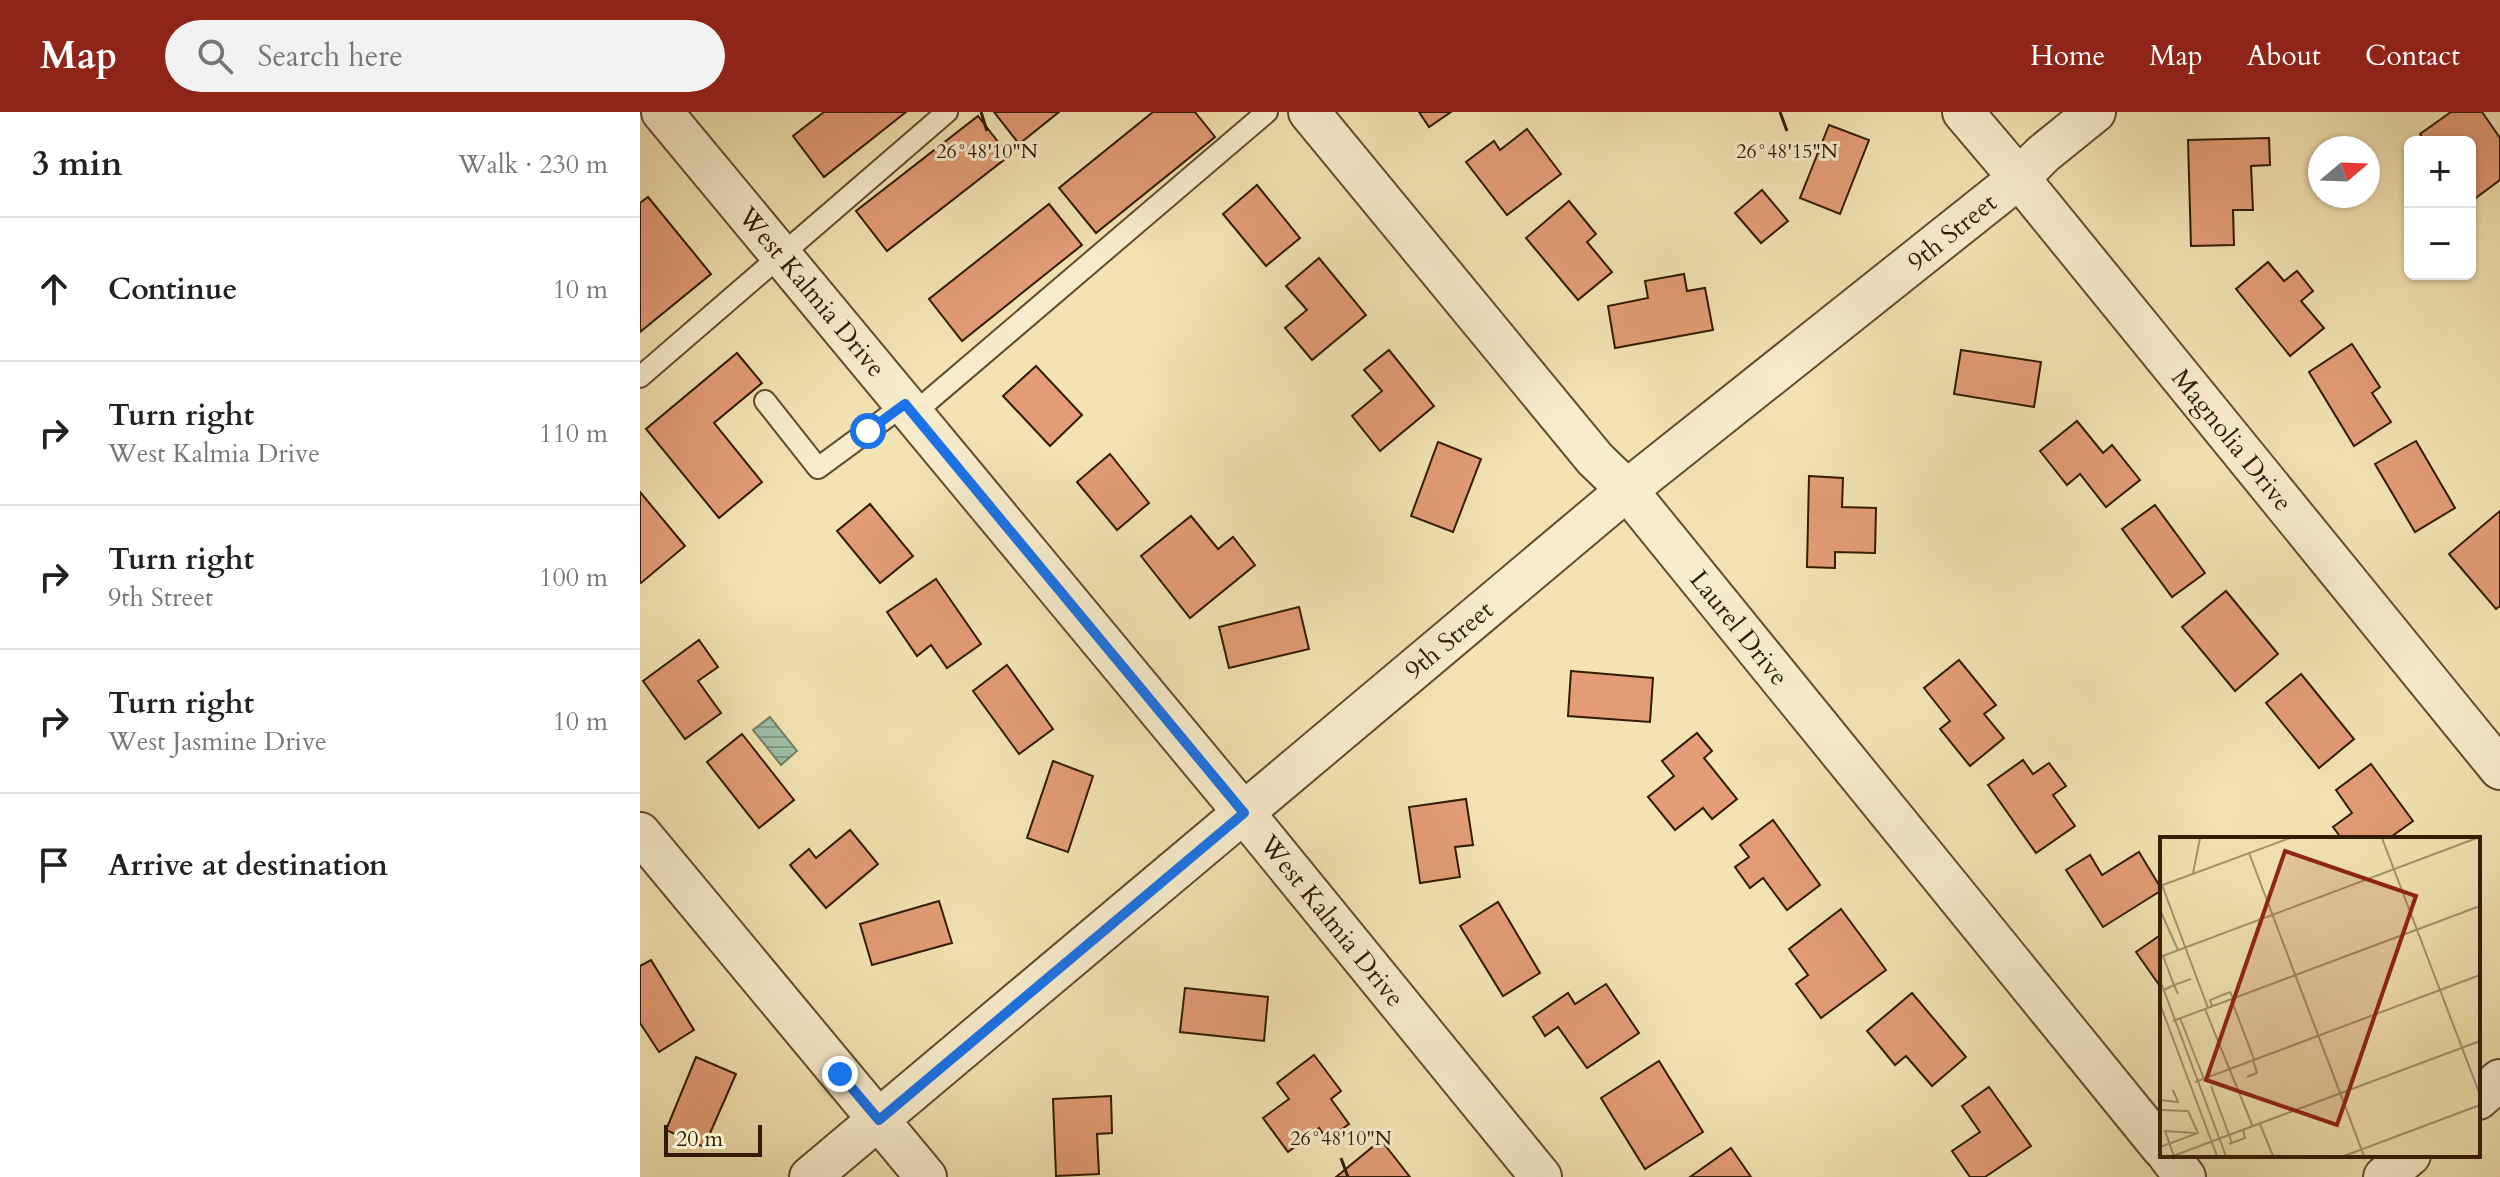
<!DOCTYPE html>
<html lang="en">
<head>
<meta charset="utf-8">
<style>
  :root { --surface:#fff; --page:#f2f2f2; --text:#222; --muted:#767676; --line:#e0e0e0; --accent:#8f2418 }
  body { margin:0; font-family:Cardo,serif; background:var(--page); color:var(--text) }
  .controls { position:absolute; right:24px; top:24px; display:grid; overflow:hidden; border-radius:12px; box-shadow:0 2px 6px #0004 }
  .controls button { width:72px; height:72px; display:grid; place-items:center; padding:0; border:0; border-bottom:2px solid var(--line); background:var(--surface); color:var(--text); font:40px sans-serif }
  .compass { position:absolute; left:1668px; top:24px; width:72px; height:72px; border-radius:50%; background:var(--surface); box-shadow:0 2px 6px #0004; rotate:71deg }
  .scale { position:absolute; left:24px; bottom:20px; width:98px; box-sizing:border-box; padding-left:8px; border:4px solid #311b02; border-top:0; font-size:22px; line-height:28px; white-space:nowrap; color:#311b02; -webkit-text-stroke:6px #f7edcd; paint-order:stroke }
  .stop { position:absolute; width:24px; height:24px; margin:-18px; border:6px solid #1a73e8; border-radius:50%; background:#fff }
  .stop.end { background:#1a73e8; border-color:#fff; box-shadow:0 2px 8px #0008 }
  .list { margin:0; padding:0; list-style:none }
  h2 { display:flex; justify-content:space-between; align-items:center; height:104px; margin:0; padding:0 32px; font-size:34px }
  h2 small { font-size:26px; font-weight:400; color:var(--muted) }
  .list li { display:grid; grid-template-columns:52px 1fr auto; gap:24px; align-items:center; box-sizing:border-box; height:144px; padding:0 32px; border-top:2px solid var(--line) }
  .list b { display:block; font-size:30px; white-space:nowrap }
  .list p { margin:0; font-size:26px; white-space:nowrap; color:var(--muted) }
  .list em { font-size:26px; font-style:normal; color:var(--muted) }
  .icon { flex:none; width:44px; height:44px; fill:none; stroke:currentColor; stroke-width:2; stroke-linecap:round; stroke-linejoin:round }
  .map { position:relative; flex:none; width:1860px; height:1065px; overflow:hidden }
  header { display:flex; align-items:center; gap:48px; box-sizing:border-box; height:112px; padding:0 40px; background:var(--accent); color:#fff }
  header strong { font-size:38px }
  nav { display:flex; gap:44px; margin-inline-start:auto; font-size:28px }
  .search { width:560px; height:72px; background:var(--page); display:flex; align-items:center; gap:20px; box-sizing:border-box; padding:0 28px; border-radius:44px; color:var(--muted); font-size:30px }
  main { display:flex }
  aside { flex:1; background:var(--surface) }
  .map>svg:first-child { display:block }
  .water { fill:url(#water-rules); stroke:#727d65; stroke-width:2 }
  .building { fill:#e39c76; stroke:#311b02; stroke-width:2 }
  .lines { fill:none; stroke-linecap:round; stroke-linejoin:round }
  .service-casing { stroke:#624d2e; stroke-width:24 }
  .minor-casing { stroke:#624d2e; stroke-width:44 }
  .service { stroke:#f7edcd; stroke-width:20 }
  .minor { stroke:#f7edcd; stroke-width:40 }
  .route { stroke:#1a73e8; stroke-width:10 }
  .ticks { fill:none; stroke:#311b02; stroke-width:3 }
  .labels { text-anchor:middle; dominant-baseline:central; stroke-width:6; stroke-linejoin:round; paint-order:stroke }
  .street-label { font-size:26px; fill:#311b02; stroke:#f7edcd }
  .inset-road { fill:none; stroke:#a5936c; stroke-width:2 }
  .view { fill:#8f2418; fill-opacity:0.15; stroke:#8f2418; stroke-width:4 }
  .inset-edge { fill:none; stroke:#311b02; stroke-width:4 }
  .ticks-label { font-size:20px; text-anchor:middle; fill:#311b02; stroke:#f7edcd; stroke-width:6; stroke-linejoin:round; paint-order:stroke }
</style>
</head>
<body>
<header>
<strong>Map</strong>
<div class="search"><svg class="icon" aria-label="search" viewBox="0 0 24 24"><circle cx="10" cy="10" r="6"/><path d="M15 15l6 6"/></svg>Search here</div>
<nav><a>Home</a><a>Map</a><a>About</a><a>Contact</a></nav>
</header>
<main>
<aside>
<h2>3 min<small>Walk · 230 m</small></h2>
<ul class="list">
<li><svg class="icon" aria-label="ahead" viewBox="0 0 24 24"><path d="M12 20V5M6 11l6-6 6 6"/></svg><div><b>Continue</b></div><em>10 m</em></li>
<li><svg class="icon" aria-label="right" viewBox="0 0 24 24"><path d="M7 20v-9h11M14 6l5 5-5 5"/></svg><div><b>Turn right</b><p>West Kalmia Drive</p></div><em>110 m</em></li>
<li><svg class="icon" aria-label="right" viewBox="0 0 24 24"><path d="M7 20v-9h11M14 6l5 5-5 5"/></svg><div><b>Turn right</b><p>9th Street</p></div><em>100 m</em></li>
<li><svg class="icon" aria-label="right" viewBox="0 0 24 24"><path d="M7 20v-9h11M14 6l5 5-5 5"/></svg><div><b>Turn right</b><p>West Jasmine Drive</p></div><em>10 m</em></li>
<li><svg class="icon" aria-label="arrive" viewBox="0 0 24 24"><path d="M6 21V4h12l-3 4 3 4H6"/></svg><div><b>Arrive at destination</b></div></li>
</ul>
</aside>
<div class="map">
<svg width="1860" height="1065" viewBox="0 0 1860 1065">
  <defs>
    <pattern id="water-rules" width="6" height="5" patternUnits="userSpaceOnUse" patternTransform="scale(2)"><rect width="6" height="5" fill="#9dbfa7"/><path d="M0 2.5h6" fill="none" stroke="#819a86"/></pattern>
  </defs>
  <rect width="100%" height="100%" fill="#f3e3b2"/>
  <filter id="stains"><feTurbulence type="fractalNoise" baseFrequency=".0025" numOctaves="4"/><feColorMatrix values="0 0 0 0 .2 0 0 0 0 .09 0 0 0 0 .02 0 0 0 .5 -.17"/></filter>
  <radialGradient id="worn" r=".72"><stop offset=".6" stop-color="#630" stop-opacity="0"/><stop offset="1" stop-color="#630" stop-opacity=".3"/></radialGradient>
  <!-- water -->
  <path class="water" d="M130,605l27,34 -16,14 -28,-35z"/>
  <!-- building -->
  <g class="building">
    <path d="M184,0h82l-82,65 -31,-41z"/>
    <path d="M354,0h65l-40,32z"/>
    <path d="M513,0h42l20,25 -119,96 -37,-45z"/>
    <path d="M779,0h32l-22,15z"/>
    <path d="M1811,0h31l18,26v42l-27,20 -3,-5v-53h-44l-6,-8z"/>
    <path d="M338,4l31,40 -122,95 -31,-40z"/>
    <path d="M1189,13l40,15 -29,74 -40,-16z"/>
    <path d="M887,17l34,45 -54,41 -41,-53 28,-21 6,9z"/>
    <path d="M1629,26l1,27 -19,1 2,44h-20l1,35 -43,1 -3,-106z"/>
    <path d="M617,73l43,53 -34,28 -43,-52z"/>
    <path d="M1122,78l26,31 -27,22 -26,-30z"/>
    <path d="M8,85l63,77 -71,58v-129z"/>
    <path d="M929,89l27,33 -9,8 25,30 -34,28 -52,-62z"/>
    <path d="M409,92l33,41 -120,96 -33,-42z"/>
    <path d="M679,146l47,57 -54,45 -27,-32 22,-18 -21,-24z"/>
    <path d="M1628,150l16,19 13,-10 16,20 -12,10 23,27 -34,28 -54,-67z"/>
    <path d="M1044,162l3,17 18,-3 8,42 -98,18 -7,-42 40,-8 -3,-17z"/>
    <path d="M1712,232l28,43 -8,6 19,29 -37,24 -45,-74z"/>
    <path d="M749,238l45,56 -54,45 -28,-35 30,-25 -18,-21z"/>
    <path d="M1321,238l80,12 -7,45 -80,-13z"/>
    <path d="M97,241l25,30 -48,40 48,59 -43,36 -73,-89z"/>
    <path d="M396,254l46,49 -32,31 -47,-50z"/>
    <path d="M1437,309l26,32 9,-8 28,35 -34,27 -26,-33 -13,11 -27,-34z"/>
    <path d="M1776,329l39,67 -40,24 -40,-68z"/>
    <path d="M798,330l43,17 -28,73 -42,-16z"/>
    <path d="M470,342l39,49 -32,27 -40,-48z"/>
    <path d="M1169,364l34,2 -1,29 34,1 -1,45 -40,-1v16l-28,-1z"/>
    <path d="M0,380l45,54 -44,37 -1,-1z"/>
    <path d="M230,392l43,52 -33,27 -43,-52z"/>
    <path d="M1515,393l50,68 -33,24 -50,-68z"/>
    <path d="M1860,399v95l-4,3 -47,-55z"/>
    <path d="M551,404l27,33 15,-12 22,28 -65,53 -49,-62z"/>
    <path d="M296,467l45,65 -34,24 -16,-23 -14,11 -30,-44z"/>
    <path d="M1586,479l52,63 -43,37 -53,-64z"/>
    <path d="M659,495l10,42 -80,19 -10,-41z"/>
    <path d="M59,528l19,27 -20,14 23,32 -36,26 -42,-58z"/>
    <path d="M1319,548l37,45 -12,9 20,24 -34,28 -30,-37 10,-8 -26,-33z"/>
    <path d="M367,553l46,64 -34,25 -46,-63z"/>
    <path d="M931,559l82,7 -3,44 -82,-6z"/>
    <path d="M1661,562l53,65 -35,29 -53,-65z"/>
    <path d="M1057,621l15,18 -8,7 33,41 -25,20 -9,-11 -28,22 -27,-33 26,-21 -12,-15z"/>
    <path d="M102,622l52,66 -35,28 -52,-66z"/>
    <path d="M1383,648l10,14 16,-11 17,23 -13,9 22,31 -39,27 -48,-68z"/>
    <path d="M413,649l40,15 -25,76 -41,-14z"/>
    <path d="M1731,652l42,57 -25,18h-46l-9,-12 19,-14 -16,-23z"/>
    <path d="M826,687l7,46 -18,2 5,30 -40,6 -11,-76z"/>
    <path d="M1133,708l47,65 -33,25 -24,-32 -13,10 -15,-21 14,-10 -9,-12z"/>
    <path d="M210,718l28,34 -52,44 -36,-43 19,-16 7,9z"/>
    <path d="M1499,740l23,38 -59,37 -37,-57 24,-15 12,20z"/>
    <path d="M299,789l13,42 -80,22 -12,-41z"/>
    <path d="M858,790l42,71 -37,23 -43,-70z"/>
    <path d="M1201,797l45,61 -65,48 -25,-34 12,-9 -19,-26z"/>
    <path d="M1522,822v55l-26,-37z"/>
    <path d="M11,848l43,70 -35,22 -19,-29v-57z"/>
    <path d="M966,872l33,49 -52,35 -29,-41 -13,9 -12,-19 35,-24 7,11z"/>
    <path d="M545,876l83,9 -4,44 -84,-9z"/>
    <path d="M1272,881l54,64 -34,29 -26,-30 -11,9 -28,-34z"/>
    <path d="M674,943l27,36 -10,8 18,25 -22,16 -8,-12 -31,24 -25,-34 26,-19 -12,-16z"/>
    <path d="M56,945l40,17 -32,73 -38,-17z"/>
    <path d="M1019,949l44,71 -58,37 -44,-71z"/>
    <path d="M1349,975l42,59 -46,31h-15l-18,-26 28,-19 -18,-26z"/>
    <path d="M471,984l1,37 -15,1 2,40 -43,2 -3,-77z"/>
    <path d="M741,1028l29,37h-74z"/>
    <path d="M1091,1036l20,29h-61z"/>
  </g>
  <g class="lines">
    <!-- service casing -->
    <g class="service-casing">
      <g id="service">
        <path d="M0,265l307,-265"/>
        <path d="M125,289l53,67 87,-64"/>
        <path d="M273,302l354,-302"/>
      </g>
    </g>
    <!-- minor casing -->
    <g class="minor-casing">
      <g id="minor">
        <path d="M22,0l582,701 297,364"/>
        <path d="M669,0l286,347 32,31 535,658"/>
        <path d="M1323,0l56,66 481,591"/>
        <path d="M0,721l286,344"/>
        <path d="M1838,987l22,-19"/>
        <path d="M1528,1043l17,22"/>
        <path d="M170,1065l817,-687 392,-312 24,-24 52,-42"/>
        <path d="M1744,1065l26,-22"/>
      </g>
    </g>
    <!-- service -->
    <use href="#service" class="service"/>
    <!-- minor -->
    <use href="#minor" class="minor"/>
  </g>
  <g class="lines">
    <!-- route -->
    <path class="route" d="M200,962l39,46 365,-307 -339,-409 -37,27"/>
  </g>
  <!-- ticks -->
  <path class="ticks" d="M341,0l6,19M1140,0l7,19M701,1046l7,19"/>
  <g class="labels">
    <!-- street labels -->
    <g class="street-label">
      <text transform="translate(1312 120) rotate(-39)">9th Street</text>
      <text transform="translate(172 180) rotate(50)">West Kalmia Drive</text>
      <text transform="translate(1592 328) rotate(51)">Magnolia Drive</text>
      <text transform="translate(1099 516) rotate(51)">Laurel Drive</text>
      <text transform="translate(809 528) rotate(-40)">9th Street</text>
      <text transform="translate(692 809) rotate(51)">West Kalmia Drive</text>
    </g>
  </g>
  <!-- overview -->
  <g transform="translate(1520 725)">
    <rect width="320" height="320" fill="#f3e3b2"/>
    <path class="inset-road" d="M222,1l98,257M89,16l115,303M33,36l7,-35M2,48l46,123M0,49l130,-48M0,73l18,40M3,119l11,29 -10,5M0,120l317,-119M0,143l66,176M18,157l-4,-9 17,-6M71,162l23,60M0,167l57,152M52,169l-2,-6 20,-8 3,6M45,172l48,118M20,181l24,61M13,184l307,-115M87,240l10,-4 -4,-13M35,245l285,-107M51,249l21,57M0,263l18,2 -5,-12M0,273l28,1 10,22 -38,14M100,287l13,32M69,307l16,-6 -2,-8M13,319l307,-115M14,319l-9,-25 30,2M184,319l136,-51"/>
    <path class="view" d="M125,14l131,45 -79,229 -131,-45z"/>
    <rect width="320" height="320" class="inset-edge"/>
  </g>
  <g class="ticks-label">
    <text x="347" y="46">26°48'10"N</text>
    <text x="1147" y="46">26°48'15"N</text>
    <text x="701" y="1033">26°48'10"N</text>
  </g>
  <rect width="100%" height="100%" filter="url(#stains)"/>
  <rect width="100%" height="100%" fill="url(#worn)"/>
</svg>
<div class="controls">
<button>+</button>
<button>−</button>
</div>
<svg class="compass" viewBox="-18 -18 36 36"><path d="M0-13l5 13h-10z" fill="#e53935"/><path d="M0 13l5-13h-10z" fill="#767676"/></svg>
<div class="scale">20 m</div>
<div class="stop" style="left:228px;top:319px"></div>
<div class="stop end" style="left:200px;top:962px"></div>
</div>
</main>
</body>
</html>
